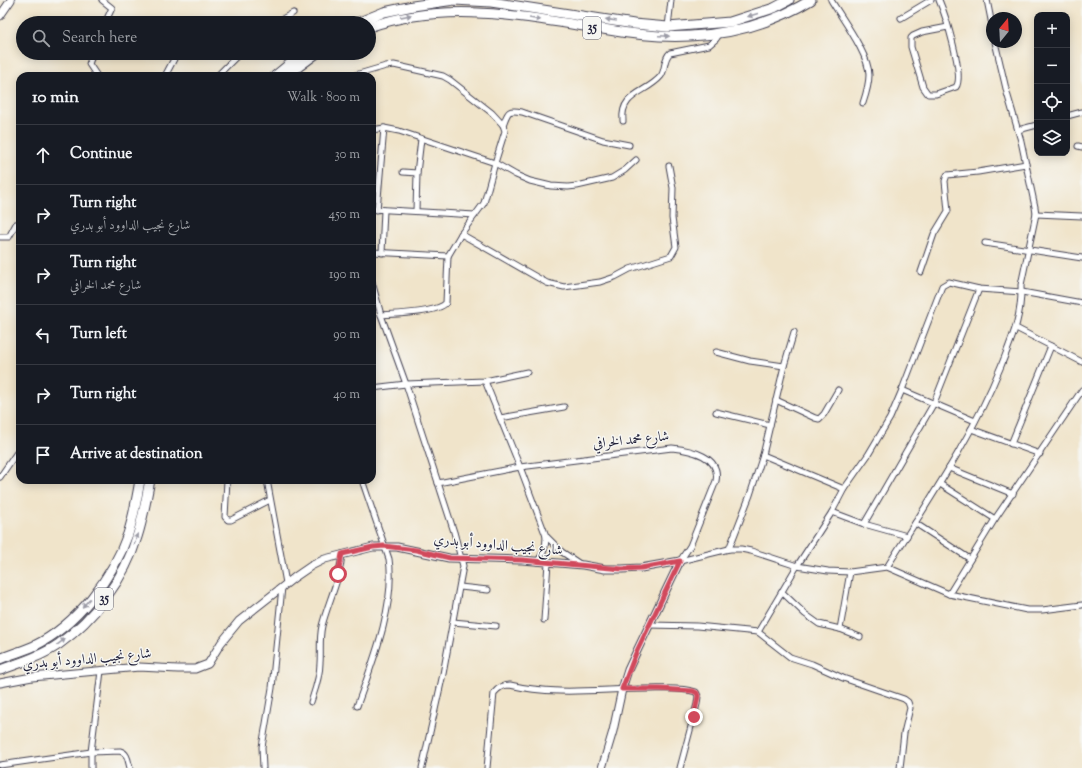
<!DOCTYPE html>
<html lang="en">
<head>
<meta charset="utf-8">
<style>
  :root { --surface:#171b24; --page:#20242c; --text:#f1f3f6; --muted:#9ea1a6; --line:#363941 }
  body { margin:0; font-family:"Sorts Mill Goudy",Amiri,serif; background:var(--page); color:var(--text) }
  .controls { position:absolute; right:12px; top:12px; display:grid; overflow:hidden; border-radius:8px; box-shadow:0 2px 10px #0003 }
  .controls button { width:36px; height:36px; display:grid; place-items:center; padding:0; border:0; border-bottom:1px solid var(--line); background:var(--surface); color:var(--text); font:20px sans-serif }
  .compass { position:absolute; left:986px; top:12px; width:36px; height:36px; border-radius:50%; background:var(--surface); box-shadow:0 2px 10px #0003; rotate:18deg }
  .stop { position:absolute; width:12px; height:12px; margin:-9px; border:3px solid #d1495b; border-radius:50%; background:#fff }
  .stop.end { background:#d1495b; border-color:#fff; box-shadow:0 1px 4px #0008 }
  .list { margin:0; padding:0; list-style:none }
  h2 { display:flex; justify-content:space-between; align-items:center; height:52px; margin:0; padding:0 16px; font-size:17px }
  h2 small { font-size:13px; font-weight:400; color:var(--muted) }
  .list li { display:grid; grid-template-columns:26px 1fr auto; gap:12px; align-items:center; box-sizing:border-box; height:60px; padding:0 16px; border-top:1px solid var(--line) }
  .list b { display:block; font-size:15px; white-space:nowrap }
  .list p { margin:0; font-size:13px; white-space:nowrap; color:var(--muted) }
  .list em { font-size:13px; font-style:normal; color:var(--muted) }
  .icon { flex:none; width:22px; height:22px; fill:none; stroke:currentColor; stroke-width:2; stroke-linecap:round; stroke-linejoin:round }
  .map { position:relative; flex:none; width:1082px; height:768px; overflow:hidden }
  .search { position:absolute; background:var(--surface); box-shadow:0 2px 10px #0003; left:16px; top:16px; width:360px; height:44px; display:flex; align-items:center; gap:10px; box-sizing:border-box; padding:0 14px; border-radius:22px; color:var(--muted); font-size:15px }
  .panel { position:absolute; background:var(--surface); box-shadow:0 2px 10px #0003; left:16px; top:72px; width:360px; height:412px; border-radius:12px }
  .map>svg:first-child { display:block }
  .lines { fill:none; stroke-linecap:round; stroke-linejoin:round }
  .street-casing { stroke:#413f50; stroke-width:7 }
  .secondary-casing { stroke:#413f50; stroke-width:9 }
  .highway-casing { stroke:#413f50; stroke-width:11 }
  .street { stroke:#fff; stroke-width:5 }
  .secondary { stroke:#fff; stroke-width:7 }
  .highway { stroke:#fff; stroke-width:9 }
  .oneway { fill:#9c9ca7 }
  .route { stroke:#d1495b; stroke-width:5 }
  .labels { text-anchor:middle; dominant-baseline:central; stroke-width:3; stroke-linejoin:round; paint-order:stroke }
  .shield { fill:#f6f6f2; stroke:#626272; stroke-width:1 }
  .shield-label { font-size:13px; font-weight:bold; fill:#22223b }
  .street-label { font-size:14px; fill:#22223b; stroke:#f6f6f2 }
</style>
</head>
<body>
<div class="map">
<svg width="1082" height="768" viewBox="0 0 1082 768">
  <rect width="100%" height="100%" fill="#f6f6f2"/>
  <filter id="ink" filterUnits="userSpaceOnUse"><feTurbulence type="fractalNoise" baseFrequency=".025" numOctaves="2"/><feDisplacementMap in="SourceGraphic" scale="8" xChannelSelector="R" yChannelSelector="G"/><feConvolveMatrix kernelMatrix="1 2 1 2 8 2 1 2 1" color-interpolation-filters="sRGB"/></filter>
  <filter id="wash" filterUnits="userSpaceOnUse"><feTurbulence type="fractalNoise" baseFrequency=".012" numOctaves="4" result="noise"/><feDisplacementMap in="SourceGraphic" scale="16" xChannelSelector="R" yChannelSelector="G"/><feGaussianBlur stdDeviation="0.9" result="paint"/><feColorMatrix in="noise" values="0 0 0 0 0 0 0 0 0 0 0 0 0 0 0 0 0 1.4 0 .05"/><feComposite in="paint" operator="in"/></filter>
  <g filter="url(#wash)">
    <rect width="100%" height="100%" fill="#f0e4ca"/>
  </g>
  <g filter="url(#ink)">
    <g class="lines">
      <!-- street casing -->
      <g class="street-casing">
        <g id="street">
          <path d="M102,0l10,8 -7,15"/>
          <path d="M831,0c11,19 38,54 38,75 0,10 -3,19 -6,28"/>
          <path d="M939,0c6,14 26,76 17,87l-20,7h-8l-5,-7 -12,-40v-9l2,-2 9,-4 26,-5"/>
          <path d="M987,0l5,25"/>
          <path d="M901,18l30,-18"/>
          <path d="M275,23l18,-10"/>
          <path d="M668,27l3,-27"/>
          <path d="M93,53l-4,11 8,12"/>
          <path d="M165,76l9,-17"/>
          <path d="M217,76l23,-23"/>
          <path d="M352,76l34,-10 8,-1 49,11 7,4 42,33 11,12 2,6 -10,32 -11,40 -23,31 -13,22 -2,47c-9,10 -51,11 -65,12"/>
          <path d="M1067,116l15,-4"/>
          <path d="M623,121c-3,-28 24,-28 38,-45 5,-7 2,-17 9,-23l39,-8 7,-6 4,-6"/>
          <path d="M503,125c5,-13 4,-16 19,-13l81,28 26,5"/>
          <path d="M372,130l12,-2 15,3 96,32 21,12 14,6 21,5 17,1 9,-1 35,-8 13,-8 11,-10"/>
          <path d="M1018,130l19,-5"/>
          <path d="M1078,146l4,1"/>
          <path d="M403,172l14,1"/>
          <path d="M372,209l103,6"/>
          <path d="M377,210l7,-82"/>
          <path d="M416,211l1,-38 4,-34"/>
          <path d="M1036,214l46,2"/>
          <path d="M461,234l86,49 17,4 36,-5 15,-5 15,-8 41,-13 5,-9 -4,-29 1,-30 -4,-22"/>
          <path d="M0,237h9l7,-13 4,-1"/>
          <path d="M985,243l97,15"/>
          <path d="M372,252l76,4"/>
          <path d="M382,253l2,-43"/>
          <path d="M921,272l13,-38 14,-23 -3,-30 2,-6 31,-3 48,-8"/>
          <path d="M372,282l9,33 25,69 48,148 9,34 -20,108 -21,94"/>
          <path d="M1016,328l66,34"/>
          <path d="M716,352l34,9 34,5"/>
          <path d="M485,381l35,86 26,69 16,16 18,12"/>
          <path d="M372,388l34,-4 79,-3 42,-9"/>
          <path d="M902,390l73,31"/>
          <path d="M776,400l39,18 4,1 5,-5 14,-24"/>
          <path d="M716,412l54,13"/>
          <path d="M500,418l64,-11"/>
          <path d="M971,429l69,25"/>
          <path d="M1011,444l40,-98"/>
          <path d="M763,455l81,34"/>
          <path d="M949,468l64,26"/>
          <path d="M0,477l20,-29"/>
          <path d="M227,480l-2,37 3,3h3l39,-20"/>
          <path d="M267,480l19,103"/>
          <path d="M438,483l82,-16 152,-19c19,2 49,8 44,33l-26,65 -10,15"/>
          <path d="M940,484l55,35"/>
          <path d="M832,512l32,12 43,12"/>
          <path d="M915,523l55,36"/>
          <path d="M864,524l70,-121 45,-114"/>
          <path d="M729,549l21,-54 13,-40 21,-89 10,-34"/>
          <path d="M680,561l49,-12h12l10,2 46,15 31,5 22,1 37,-5 62,27 78,16h15l40,-5"/>
          <path d="M537,562c7,-9 9,-15 9,-26"/>
          <path d="M887,567c41,-65 85,-129 114,-201 11,-28 21,-49 20,-81l15,-71 -1,-7 -14,-66 -14,-48 -12,-51"/>
          <path d="M460,587l28,3"/>
          <path d="M782,592l23,22 14,10 21,5 20,8"/>
          <path d="M949,594l46,-75 87,-129"/>
          <path d="M544,620l4,-57"/>
          <path d="M453,622l43,4"/>
          <path d="M649,625l48,1 61,6 32,25 22,7 31,14 61,21 4,3 2,6 -6,25 -4,35"/>
          <path d="M840,629l10,-57"/>
          <path d="M758,632l39,-66 35,-54 12,-23 24,-34 22,-37 12,-28 40,-104 7,-4 30,7 43,3 60,11"/>
          <path d="M311,702c4,-12 9,-25 9,-39 1,-12 -1,-24 2,-37 6,-24 18,-46 20,-72"/>
          <path d="M357,706c15,-42 39,-101 32,-147l-27,-79"/>
          <path d="M0,765l91,-13 29,-1c8,2 8,10 10,17"/>
          <path d="M91,768v-16l10,-81"/>
          <path d="M263,768l-1,-21 10,-59 10,-101"/>
          <path d="M487,768l7,-75c5,-6 9,-8 16,-8 46,11 91,4 137,4 15,0 34,-2 49,3l2,4 -1,8 -17,64"/>
        </g>
      </g>
      <!-- secondary casing -->
      <g class="secondary-casing">
        <g id="secondary">
          <path d="M0,16l11,-16"/>
          <path d="M0,683l32,-6 107,-10 39,2h17l5,-2 8,-3 13,-21 18,-22 56,-44 16,-11 14,-7 48,-12h24l52,11 73,2 61,5 22,4h17l19,-1 39,-7"/>
          <path d="M602,768l11,-37 9,-42 6,-19 8,-17 44,-92"/>
        </g>
      </g>
      <!-- highway casing -->
      <g class="highway-casing">
        <g id="highway">
          <path d="M357,23l27,-11 29,-6 41,-6 37,2 143,22 34,3 62,-5 44,-14 15,-8"/>
          <path d="M369,27c79,-27 154,-10 234,2 28,5 58,9 87,7 43,-2 85,-14 121,-36"/>
          <path d="M275,76l28,-23"/>
          <path d="M286,76l31,-23"/>
          <path d="M0,659c11,-5 23,-8 34,-13 43,-21 79,-69 94,-112 6,-18 9,-36 12,-54"/>
          <path d="M0,670c20,-7 42,-14 59,-26 35,-25 66,-66 78,-107 6,-18 9,-38 13,-57"/>
        </g>
      </g>
      <!-- street -->
      <use href="#street" class="street"/>
      <!-- secondary -->
      <use href="#secondary" class="secondary"/>
      <!-- highway -->
      <use href="#highway" class="highway"/>
    </g>
    <!-- one-way arrows -->
    <defs><path id="oneway-solid" d="M-6-.8H1V-3.2L6.5 0L1 3.2V.8H-6Z"/></defs>
    <g class="oneway">
      <use href="#oneway-solid" transform="translate(753 15) rotate(163)"/>
      <use href="#oneway-solid" transform="translate(406 16) rotate(-11)"/>
      <use href="#oneway-solid" transform="translate(535 19) rotate(9)"/>
      <use href="#oneway-solid" transform="translate(611 20) rotate(-171)"/>
      <use href="#oneway-solid" transform="translate(664 36) rotate(2)"/>
      <use href="#oneway-solid" transform="translate(136 539) rotate(-71)"/>
      <use href="#oneway-solid" transform="translate(86 603) rotate(131)"/>
      <use href="#oneway-solid" transform="translate(61 642) rotate(-37)"/>
    </g>
  </g>
  <g class="lines" filter="url(#ink)">
    <!-- route -->
    <path class="route" d="M338,574l4,-20 31,-7 11,-1 32,4 34,8 72,2 100,9 19,-1 39,-7 -44,92 -14,36h38l33,2 4,2 1,3 -4,21"/>
  </g>
  <g class="labels">
    <!-- shield labels -->
    <g class="shield">
      <rect x="583" y="17" width="18" height="22" rx="3"/>
      <rect x="95" y="588" width="18" height="22" rx="3"/>
    </g>
    <g class="shield-label">
      <text x="592" y="28">35</text>
      <text x="104" y="599">35</text>
    </g>
    <!-- street labels -->
    <g class="street-label">
      <text transform="translate(631 441) rotate(-6)">شارع محمد الخرافي</text>
      <text transform="translate(498 546) rotate(5)">شارع نجيب الداوود أبو بدري</text>
      <text transform="translate(87 660) rotate(-5)">شارع نجيب الداوود أبو بدري</text>
    </g>
  </g>
</svg>
<div class="controls">
<button>+</button>
<button>−</button>
<button><svg class="icon" aria-label="locate" viewBox="0 0 24 24"><circle cx="12" cy="12" r="6"/><path d="M12 2v4M12 18v4M2 12h4M18 12h4"/></svg></button>
<button><svg class="icon" aria-label="layers" viewBox="0 0 24 24"><path d="M12 4l9 5-9 5-9-5zM3 14l9 5 9-5"/></svg></button>
</div>
<svg class="compass" viewBox="-18 -18 36 36"><path d="M0-13l5 13h-10z" fill="#e53935"/><path d="M0 13l5-13h-10z" fill="#9ea1a6"/></svg>
<div class="stop" style="left:338px;top:574px"></div>
<div class="stop end" style="left:694px;top:717px"></div>
<div class="search"><svg class="icon" aria-label="search" viewBox="0 0 24 24"><circle cx="10" cy="10" r="6"/><path d="M15 15l6 6"/></svg>Search here</div>
<section class="panel">
<h2>10 min<small>Walk · 800 m</small></h2>
<ul class="list">
<li><svg class="icon" aria-label="ahead" viewBox="0 0 24 24"><path d="M12 20V5M6 11l6-6 6 6"/></svg><div><b>Continue</b></div><em>30 m</em></li>
<li><svg class="icon" aria-label="right" viewBox="0 0 24 24"><path d="M7 20v-9h11M14 6l5 5-5 5"/></svg><div><b>Turn right</b><p>شارع نجيب الداوود أبو بدري</p></div><em>450 m</em></li>
<li><svg class="icon" aria-label="right" viewBox="0 0 24 24"><path d="M7 20v-9h11M14 6l5 5-5 5"/></svg><div><b>Turn right</b><p>شارع محمد الخرافي</p></div><em>190 m</em></li>
<li><svg class="icon" aria-label="left" viewBox="0 0 24 24"><path d="M17 20v-9H6M10 6l-5 5 5 5"/></svg><div><b>Turn left</b></div><em>90 m</em></li>
<li><svg class="icon" aria-label="right" viewBox="0 0 24 24"><path d="M7 20v-9h11M14 6l5 5-5 5"/></svg><div><b>Turn right</b></div><em>40 m</em></li>
<li><svg class="icon" aria-label="arrive" viewBox="0 0 24 24"><path d="M6 21V4h12l-3 4 3 4H6"/></svg><div><b>Arrive at destination</b></div></li>
</ul>
</section>
</div>
</body>
</html>
